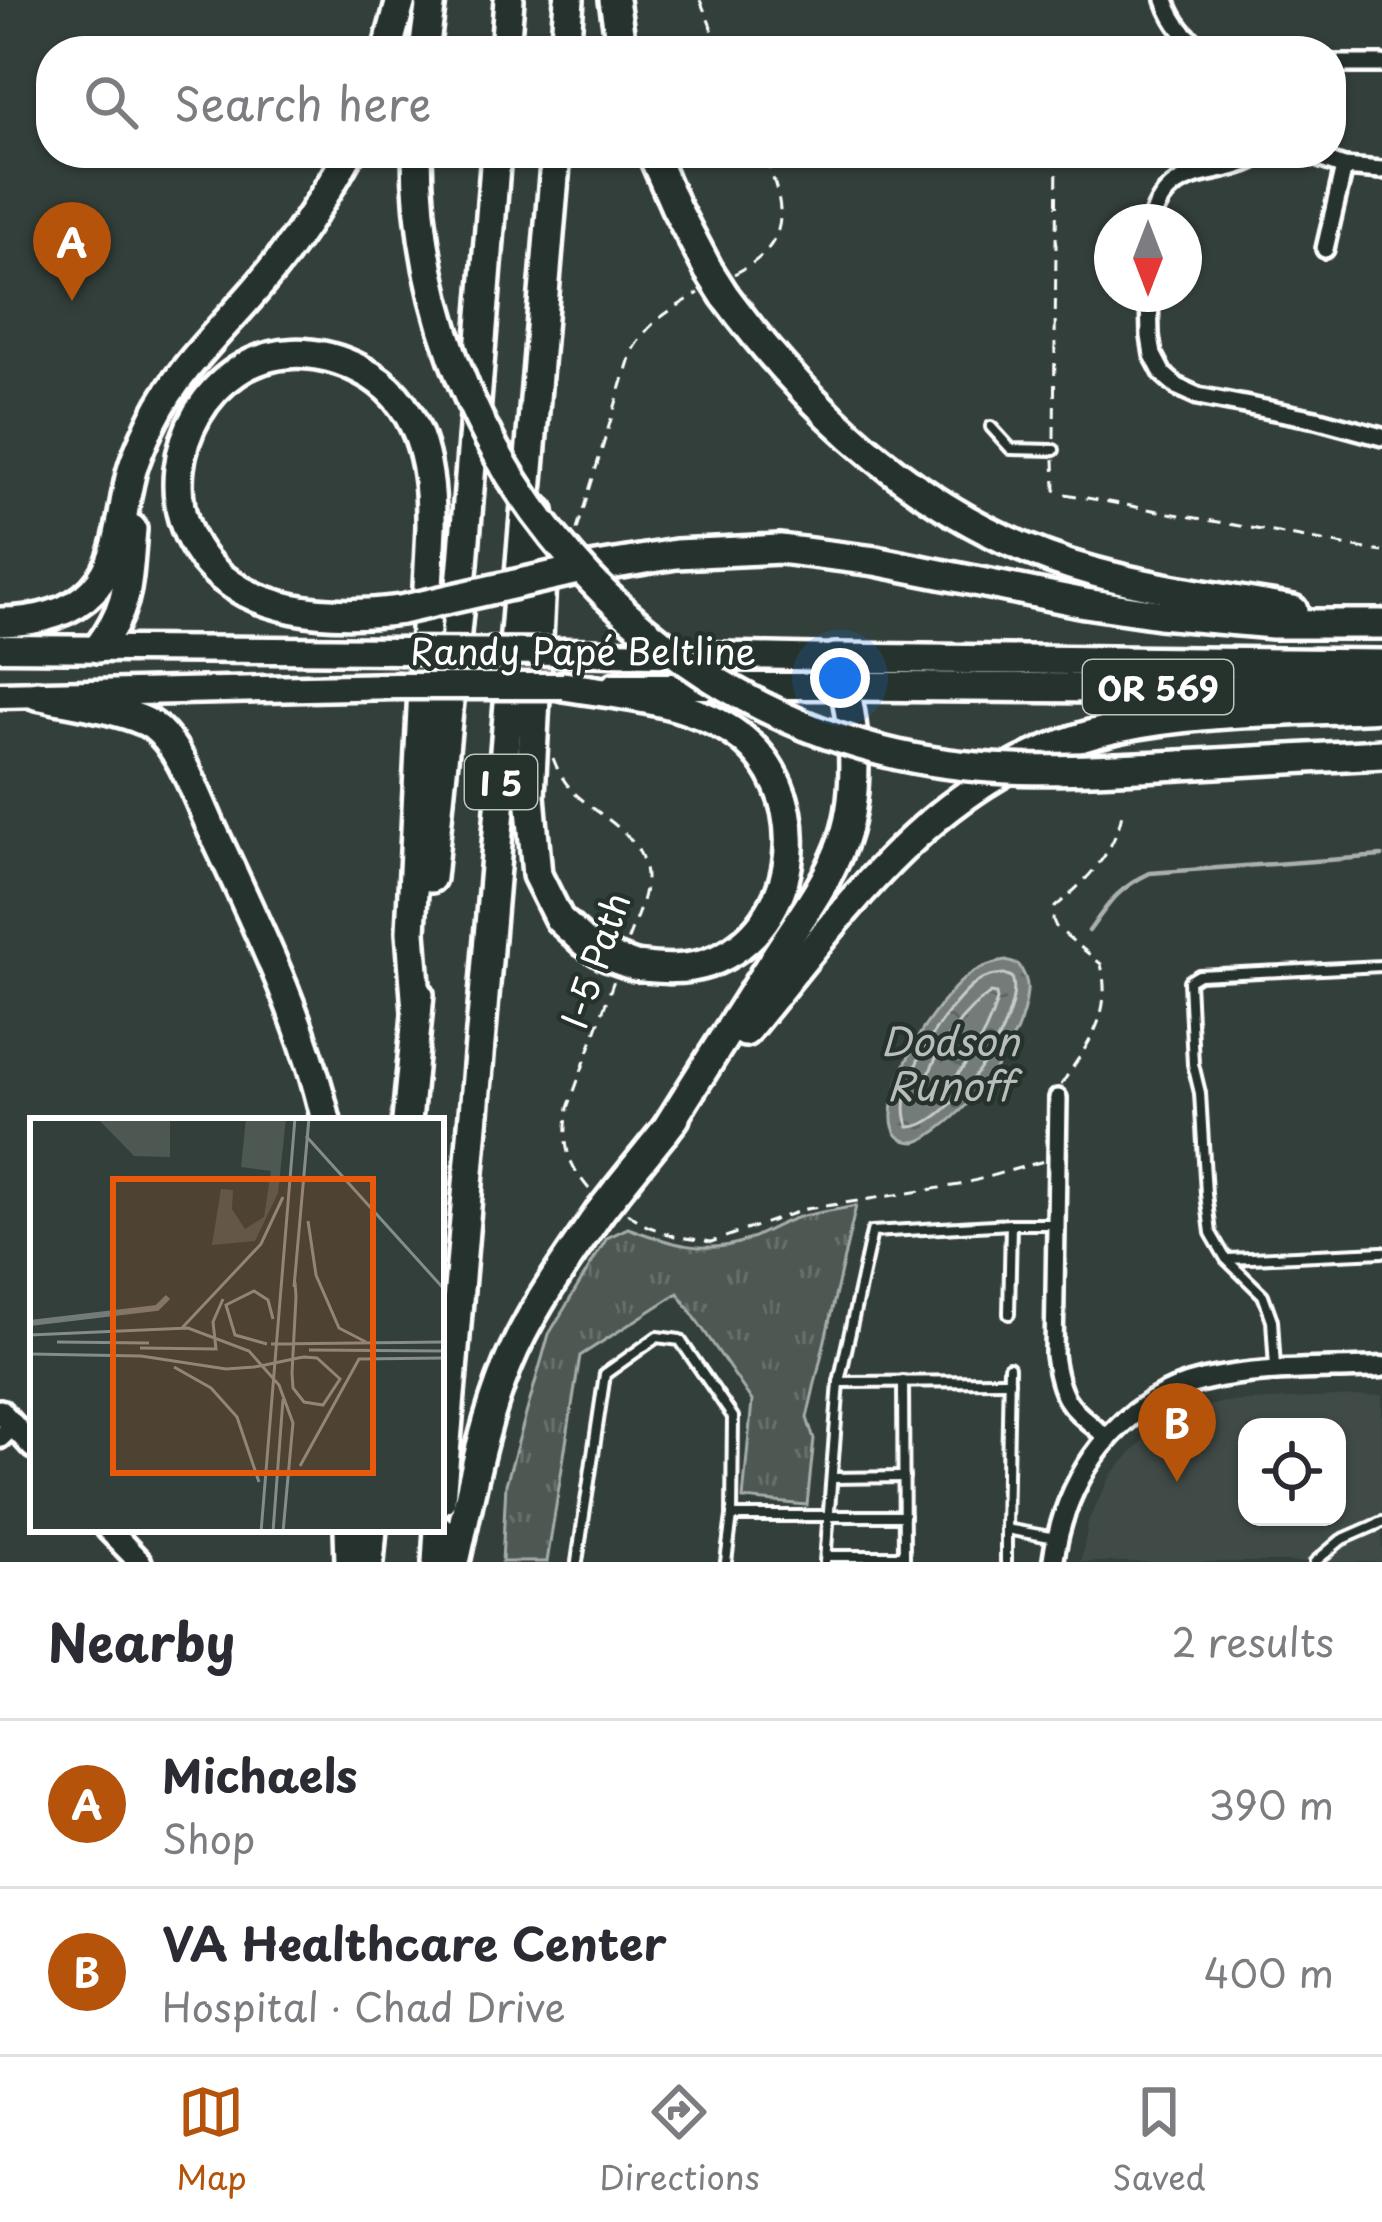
<!DOCTYPE html>
<html lang="en">
<head>
<meta charset="utf-8">
<style>
  :root { --surface:#fff; --page:#f2f2f3; --text:#2b2b33; --muted:#7c7c81; --line:#e1e1e2; --accent:#b45309 }
  body { margin:0; font-family:"Playpen Sans",sans-serif; background:var(--page); color:var(--text) }
  .controls { position:absolute; right:36px; bottom:36px; display:grid; overflow:hidden; border-radius:24px; box-shadow:0 3px 9px #0004 }
  .controls button { width:108px; height:108px; display:grid; place-items:center; padding:0; border:0; border-bottom:3px solid var(--line); background:var(--surface); color:var(--text); font:60px sans-serif }
  .compass { position:absolute; left:1094px; top:204px; width:108px; height:108px; border-radius:50%; background:var(--surface); box-shadow:0 3px 9px #0004; rotate:180deg }
  .you { position:absolute; left:840px; top:678px; width:42px; height:42px; margin:-30px; border:9px solid #fff; border-radius:50%; background:#1a73e8; box-shadow:0 0 0 18px #1a73e833 }
  .badge { display:grid; place-items:center; width:78px; height:78px; border-radius:50%; background:var(--accent); color:#fff; font-size:39px; font-weight:700 }
  .pin { position:absolute; translate:-50% -99px; filter:drop-shadow(0 3px 6px #0008) }
  .pin::after { content:''; position:absolute; top:63px; width:42px; height:36px; background:inherit; clip-path:polygon(0 0,100% 0,50% 100%) }
  .list { margin:0; padding:0; list-style:none }
  h2 { display:flex; justify-content:space-between; align-items:center; height:156px; margin:0; padding:0 48px; font-size:51px }
  h2 small { font-size:39px; font-weight:400; color:var(--muted) }
  .list li { display:grid; grid-template-columns:78px 1fr auto; gap:36px; align-items:center; box-sizing:border-box; height:168px; padding:0 48px; border-top:3px solid var(--line) }
  .list b { display:block; font-size:45px; white-space:nowrap }
  .list p { margin:0; font-size:39px; white-space:nowrap; color:var(--muted) }
  .list em { font-size:39px; font-style:normal; color:var(--muted) }
  .icon { flex:none; width:66px; height:66px; fill:none; stroke:currentColor; stroke-width:2; stroke-linecap:round; stroke-linejoin:round }
  .map { position:relative; flex:none; width:1382px; height:1562px; overflow:hidden }
  .search { position:absolute; background:var(--surface); box-shadow:0 3px 9px #0004; left:36px; right:36px; top:36px; height:132px; display:flex; align-items:center; gap:30px; box-sizing:border-box; padding:0 42px; border-radius:48px; color:var(--muted); font-size:45px }
  .sheet { height:492px; background:var(--surface) }
  nav { display:flex; justify-content:space-around; align-items:center; box-sizing:border-box; height:168px; border-top:3px solid var(--line); background:var(--surface); font-size:33px; color:var(--muted) }
  nav a { display:grid; justify-items:center; gap:6px }
  nav .on { color:var(--accent) }
  .map>svg:first-child { display:block }
  .built { fill:#404c47; fill-rule:evenodd }
  .grass { fill:url(#grass-tufts); stroke:#a6aca9; stroke-width:3 }
  .water { fill:url(#water-ripples); stroke:#abb0ae; stroke-width:3 }
  .lines { fill:none; stroke-linecap:round; stroke-linejoin:round }
  .shore { stroke:#c7cac9; stroke-width:3 }
  .stream { stroke:#abb0ae; stroke-width:4.5 }
  .service-casing { stroke:#fff; stroke-width:16 }
  .minor-casing { stroke:#fff; stroke-width:24 }
  .tertiary-casing { stroke:#fff; stroke-width:27 }
  .secondary-casing { stroke:#fff; stroke-width:30 }
  .primary-casing { stroke:#fff; stroke-width:33 }
  .motorway-casing { stroke:#fff; stroke-width:36 }
  .path { stroke:#fff; stroke-width:3; stroke-dasharray:12 9; stroke-linecap:butt }
  .service { stroke:#26332d; stroke-width:8 }
  .minor { stroke:#26332d; stroke-width:15 }
  .tertiary { stroke:#26332d; stroke-width:18 }
  .secondary { stroke:#26332d; stroke-width:21 }
  .primary { stroke:#26332d; stroke-width:24 }
  .motorway { stroke:#26332d; stroke-width:27 }
  .primary-bridge-casing { stroke:#fff; stroke-width:33; stroke-linecap:butt }
  .motorway-bridge-casing { stroke:#fff; stroke-width:36; stroke-linecap:butt }
  .primary-bridge { stroke:#26332d; stroke-width:24 }
  .motorway-bridge { stroke:#26332d; stroke-width:27 }
  .labels { text-anchor:middle; dominant-baseline:central; stroke-width:9; stroke-linejoin:round; paint-order:stroke }
  .shield { fill:#26332d; stroke:#bec2c0; stroke-width:3 }
  .shield-label { font-size:33px; font-weight:bold; fill:#fff }
  .street-label { font-size:36px; fill:#fff; stroke:#26332d }
  .water-label { font-size:39px; font-style:italic; fill:#b9bdbc; stroke:#26332d }
  .inset-river { fill:none; stroke:#737b78; stroke-width:6 }
  .inset-road { fill:none; stroke:#858c89; stroke-width:3 }
  .view { fill:#e8590c; fill-opacity:0.15; stroke:#e8590c; stroke-width:6 }
  .inset-edge { fill:none; stroke:#fff; stroke-width:6 }
</style>
</head>
<body>
<div class="map">
<svg width="1382" height="1562" viewBox="0 0 1382 1562">
  <defs>
    <pattern id="grass-tufts" width="24" height="20" patternUnits="userSpaceOnUse" patternTransform="scale(3)"><rect width="24" height="20" fill="#4d5853"/><path d="M3 7l-1-3M5 7V3M7 7l1-3M15 17l-1-3M17 17v-4M19 17l1-3" fill="none" stroke="#68716d"/></pattern>
    <pattern id="water-ripples" width="26" height="14" patternUnits="userSpaceOnUse" patternTransform="scale(3)"><rect width="26" height="14" fill="#737b78"/><path d="M2 4q2-2 4 0t4 0M15 11q2-2 4 0t4 0" fill="none" stroke="#606462"/></pattern>
  </defs>
  <rect width="100%" height="100%" fill="#333f3a"/>
  <filter id="ink" filterUnits="userSpaceOnUse"><feTurbulence type="fractalNoise" baseFrequency=".00833" numOctaves="2"/><feDisplacementMap in="SourceGraphic" scale="24" xChannelSelector="R" yChannelSelector="G"/><feConvolveMatrix kernelMatrix="1 2 1 2 8 2 1 2 1" color-interpolation-filters="sRGB"/></filter>
  <g filter="url(#ink)">
    <!-- built -->
    <path class="built" d="M1382,1395v167h-301l8,-43 22,-44 36,-39 30,-18 26,-11 22,-5zM1247,1427h90v90h-90z"/>
    <!-- grass -->
    <path class="grass" d="M856,1206l-49,212 7,21 -7,66 -64,-6 9,-98 -74,-108 -98,63 -33,206h-45l4,-78 43,-150 58,-96 21,-10c40,15 78,28 119,12 18,-7 34,-18 52,-23 19,-5 38,-7 57,-11z"/>
    <!-- water -->
    <path class="water" d="M1006,961l13,4c5,9 9,16 8,26 -4,50 -50,110 -88,138 -7,5 -17,13 -25,13 -49,-1 -3,-95 9,-113 23,-32 41,-63 83,-68z"/>
    <g class="lines">
      <!-- shore -->
      <g class="shore">
        <path d="M1004,974l8,3c14,39 -61,151 -103,150 -19,-40 36,-119 67,-144 9,-7 18,-8 28,-9z"/>
        <path d="M991,993l5,1 1,6c-11,38 -35,77 -66,101h-6l-3,-5c9,-38 36,-82 69,-103z"/>
      </g>
      <!-- stream -->
      <path class="stream" d="M1089,931c20,-28 29,-43 61,-58l232,-17"/>
      <!-- service casing -->
      <g class="service-casing">
        <g id="service">
          <path d="M991,427l20,22 43,1"/>
          <path d="M1228,1259l154,-7"/>
          <path d="M1009,1314l2,-90h45"/>
          <path d="M1009,1367l-3,162 50,9"/>
          <path d="M1275,1368l-3,-48 -9,-25 -37,-36 -15,-26 -5,-39 -6,-101 -7,-29 -4,-83 10,-6 183,-9"/>
          <path d="M903,1381l1,181"/>
          <path d="M839,1382l170,-1"/>
          <path d="M832,1478l72,-1"/>
          <path d="M732,1516h172"/>
          <path d="M826,1556h78"/>
          <path d="M577,1562l28,-188 52,-37 23,3 53,77 -1,99 -6,46"/>
          <path d="M825,1562l14,-180 33,-150 139,-8"/>
          <path d="M1006,1562v-33"/>
          <path d="M1315,1562l26,-22 41,-18"/>
        </g>
      </g>
      <!-- minor casing -->
      <g class="minor-casing">
        <g id="minor">
          <path d="M1165,0c8,23 21,40 43,51"/>
          <path d="M1331,64h51"/>
          <path d="M1305,153l39,14 38,3"/>
          <path d="M1151,222c19,-64 69,-39 113,-69"/>
          <path d="M1325,249l19,-82"/>
          <path d="M1149,294l1,42 3,19 10,19 15,13 20,9 118,23 66,18"/>
          <path d="M1058,1098l-4,257c7,49 16,51 52,82"/>
        </g>
      </g>
      <!-- tertiary casing -->
      <g class="tertiary-casing">
        <g id="tertiary">
          <path d="M0,1438l14,-13"/>
          <path d="M1053,1562c12,-85 65,-162 152,-182 56,-13 119,-10 177,-13"/>
        </g>
      </g>
      <!-- secondary casing -->
      <g class="secondary-casing">
        <g id="secondary">
          <path d="M0,1411l33,36"/>
          <path d="M108,1529l32,33"/>
        </g>
      </g>
      <!-- primary casing -->
      <g class="primary-casing">
        <g id="primary">
          <path d="M0,648l399,3"/>
          <path d="M566,652l269,6"/>
          <path d="M614,686h232"/>
          <path d="M0,695l396,-9"/>
        </g>
      </g>
      <!-- motorway casing -->
      <g class="motorway-casing">
        <g id="motorway">
          <path d="M614,0l8,51"/>
          <path d="M387,51l14,-51"/>
          <path d="M424,51l7,-51"/>
          <path d="M505,51l4,-51"/>
          <path d="M565,51l4,-51"/>
          <path d="M652,153l24,55 33,63"/>
          <path d="M725,296c94,127 213,234 369,276 66,18 132,26 199,38"/>
          <path d="M539,511l4,29 -13,256 7,79 22,44 25,23 23,14"/>
          <path d="M573,571l103,-17 104,-5 95,12 210,42 74,11 114,10h109"/>
          <path d="M401,610c-344,45 -235,-340 -40,-240 60,30 71,97 70,157l-20,405 6,79"/>
          <path d="M0,622c33,0 69,-7 93,-32 28,-29 28,-76 37,-112 4,-19 15,-42 24,-60 26,-52 71,-91 108,-136 33,-39 62,-84 87,-129"/>
          <path d="M98,648c33,-44 29,-66 34,-119"/>
          <path d="M563,686c57,9 120,13 169,45 85,55 74,197 -24,232 -24,8 -48,6 -73,3"/>
          <path d="M846,686l536,4"/>
          <path d="M37,695c30,7 93,15 116,31 27,20 45,73 59,103 44,95 91,190 114,292"/>
          <path d="M1180,765l202,-11"/>
          <path d="M431,878l32,-314 33,-411"/>
          <path d="M745,1032c105,-128 199,-268 373,-304 86,-18 177,-16 264,-21"/>
          <path d="M407,1121l12,-127"/>
          <path d="M665,1131c36,-58 73,-115 109,-172 23,-36 50,-71 66,-111 22,-53 16,-138 -5,-190l547,6"/>
          <path d="M617,1190l58,-72"/>
          <path d="M441,1500l115,-1347"/>
          <path d="M349,1529l1,33"/>
          <path d="M369,1562l3,-33"/>
          <path d="M437,1562l2,-33"/>
          <path d="M455,1562c15,-66 27,-136 53,-198 22,-54 59,-103 91,-151"/>
        </g>
      </g>
      <!-- path -->
      <g class="path">
        <path d="M700,0l21,51"/>
        <path d="M717,40l12,11"/>
        <path d="M734,274c60,-30 52,-68 29,-121"/>
        <path d="M1054,438l3,-285"/>
        <path d="M1054,459l1,31 5,3 322,59"/>
        <path d="M577,530l55,-179c18,-31 37,-40 67,-58"/>
        <path d="M553,758c6,16 14,29 27,40 26,22 65,40 66,79 0,22 -12,45 -19,65"/>
        <path d="M1061,1085c27,-42 52,-68 40,-121l-45,-37 -3,-7 2,-13c31,-26 60,-54 67,-94"/>
        <path d="M589,1189c-24,-29 -26,-45 -21,-81l46,-128"/>
        <path d="M627,1213l20,13 27,10 37,6 95,-33 153,-24 85,-24"/>
      </g>
      <!-- service -->
      <use href="#service" class="service"/>
      <!-- minor -->
      <use href="#minor" class="minor"/>
      <!-- tertiary -->
      <use href="#tertiary" class="tertiary"/>
      <!-- secondary -->
      <use href="#secondary" class="secondary"/>
      <!-- primary -->
      <use href="#primary" class="primary"/>
      <!-- motorway -->
      <use href="#motorway" class="motorway"/>
      <!-- primary-bridge casing -->
      <g class="primary-bridge-casing">
        <g id="primary-bridge">
          <path d="M399,651l167,1"/>
          <path d="M396,686h167"/>
        </g>
      </g>
      <!-- motorway-bridge casing -->
      <g class="motorway-bridge-casing">
        <g id="motorway-bridge">
          <path d="M417,153c0,284 204,539 481,602 93,21 188,15 282,10"/>
          <path d="M709,271l16,25"/>
          <path d="M401,610l172,-39"/>
          <path d="M607,956l28,10"/>
          <path d="M599,1213l18,-23"/>
        </g>
      </g>
      <!-- primary-bridge -->
      <use href="#primary-bridge" class="primary-bridge"/>
      <!-- motorway-bridge -->
      <use href="#motorway-bridge" class="motorway-bridge"/>
    </g>
  </g>
  <g class="labels">
    <!-- shield labels -->
    <g class="shield">
      <rect x="1083" y="660" width="150" height="54" rx="9"/>
      <rect x="465" y="755" width="72" height="54" rx="9"/>
    </g>
    <g class="shield-label">
      <text x="1158" y="687">OR 569</text>
      <text x="501" y="782">I 5</text>
    </g>
    <!-- street labels -->
    <g class="street-label">
      <text x="583" y="650">Randy Papé Beltline</text>
      <text transform="translate(594 960) rotate(-71)">I-5 Path</text>
    </g>
    <!-- water labels -->
    <g class="water-label">
      <text x="950" y="1039">Dodson<tspan x="950" dy="45">Runoff</tspan></text>
    </g>
  </g>
  <!-- overview -->
  <g transform="translate(30 1118)">
    <rect width="414" height="414" fill="#333f3a"/>
    <path d="M140,0v39l-36,-1 -36,-37zM216,0h40l-8,75 -23,48 -43,4 9,-56 12,1 -1,19 13,20 19,-12 7,-46 -30,-4z" fill="#4d5853"/>
    <path class="inset-river" d="M0,205l127,-15 11,-11"/>
    <path class="inset-road" d="M276,18l138,153M278,103l8,54 23,53 27,14M264,169l15,-169M151,211l80,-85 22,-47M0,217l158,-7 61,23 30,34 14,38 -10,109M27,224l92,1M237,226l-32,-9 -9,-30 28,-14 14,9 5,19M241,226l173,-2M110,230l76,1 -3,-27 10,-23M279,232l135,1M0,236l111,2 85,13 28,-2 11,-2 33,-7 6,-1 13,1 23,21 -17,26 -19,-3 -11,-14 -1,-15 4,-76 -1,-15M144,249l37,21 26,29 22,65M270,348l59,-107 85,-1M231,414l34,-414M243,414l10,-133"/>
    <path class="view" d="M83,61h260v294h-260z"/>
    <rect width="414" height="414" class="inset-edge"/>
  </g>
</svg>
<div class="controls">
<button><svg class="icon" aria-label="locate" viewBox="0 0 24 24"><circle cx="12" cy="12" r="6"/><path d="M12 2v4M12 18v4M2 12h4M18 12h4"/></svg></button>
</div>
<svg class="compass" viewBox="-18 -18 36 36"><path d="M0-13l5 13h-10z" fill="#e53935"/><path d="M0 13l5-13h-10z" fill="#7c7c81"/></svg>
<div class="you"></div>
<div class="pin badge" style="left:72px;top:301px">A</div>
<div class="pin badge" style="left:1177px;top:1482px">B</div>
<div class="search"><svg class="icon" aria-label="search" viewBox="0 0 24 24"><circle cx="10" cy="10" r="6"/><path d="M15 15l6 6"/></svg>Search here</div>
</div>
<section class="sheet">
<h2>Nearby<small>2 results</small></h2>
<ul class="list">
<li><span class="badge">A</span><div><b>Michaels</b><p>Shop</p></div><em>390 m</em></li>
<li><span class="badge">B</span><div><b>VA Healthcare Center</b><p>Hospital · Chad Drive</p></div><em>400 m</em></li>
</ul>
</section>
<nav>
<a class="on"><svg class="icon" aria-label="map" viewBox="0 0 24 24"><path d="M3 6l6-2 6 2 6-2v14l-6 2-6-2-6 2zM9 4v14M15 6v14"/></svg>Map</a>
<a><svg class="icon" aria-label="directions" viewBox="0 0 24 24"><path d="M12 3l9 9-9 9-9-9zM9 14v-3h6M13 9l2 2-2 2"/></svg>Directions</a>
<a><svg class="icon" aria-label="saved" viewBox="0 0 24 24"><path d="M7 4h10v16l-5-4-5 4z"/></svg>Saved</a>
</nav>
</body>
</html>
